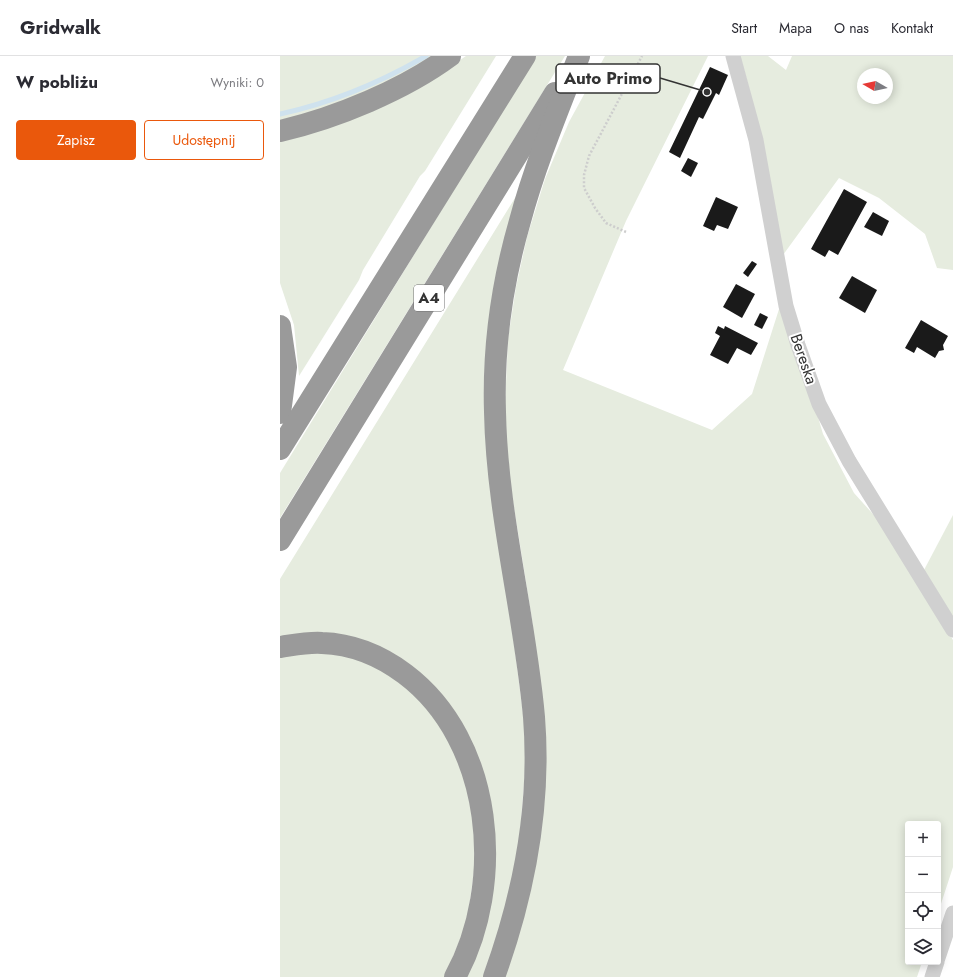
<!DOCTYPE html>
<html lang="pl">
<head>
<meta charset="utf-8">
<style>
  :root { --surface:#fff; --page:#f7f7f7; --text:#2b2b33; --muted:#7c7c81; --line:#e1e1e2; --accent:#ea580c }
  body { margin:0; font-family:Jost,sans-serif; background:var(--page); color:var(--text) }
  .controls { position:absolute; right:12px; bottom:12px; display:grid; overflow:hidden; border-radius:4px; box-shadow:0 2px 10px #0003 }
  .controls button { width:36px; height:36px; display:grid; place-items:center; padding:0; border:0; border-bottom:1px solid var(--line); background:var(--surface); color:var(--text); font:20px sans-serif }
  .compass { position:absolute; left:577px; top:12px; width:36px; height:36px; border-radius:50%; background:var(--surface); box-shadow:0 2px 10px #0003; rotate:279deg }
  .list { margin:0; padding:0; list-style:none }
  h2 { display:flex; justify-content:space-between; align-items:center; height:52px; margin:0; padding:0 16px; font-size:17px }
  h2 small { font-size:13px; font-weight:400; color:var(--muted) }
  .actions { display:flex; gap:8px; padding:12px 16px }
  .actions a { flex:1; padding:9px 0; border:1px solid var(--accent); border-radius:4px; text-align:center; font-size:14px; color:var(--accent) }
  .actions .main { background:var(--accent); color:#fff }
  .icon { flex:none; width:22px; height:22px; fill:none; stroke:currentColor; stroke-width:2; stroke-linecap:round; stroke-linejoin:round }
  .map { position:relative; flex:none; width:673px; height:921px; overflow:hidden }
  header { display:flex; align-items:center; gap:24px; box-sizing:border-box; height:56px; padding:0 20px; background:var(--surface); border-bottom:1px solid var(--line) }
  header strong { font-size:19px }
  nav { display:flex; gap:22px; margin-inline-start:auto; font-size:14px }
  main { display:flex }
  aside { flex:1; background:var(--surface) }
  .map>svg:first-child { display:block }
  .green { fill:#e6ecdf; fill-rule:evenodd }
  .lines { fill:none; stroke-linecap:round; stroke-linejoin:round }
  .stream { stroke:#cfe2ee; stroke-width:5 }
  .building { fill:#1a1a1a }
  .path { stroke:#cdcdcd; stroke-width:2.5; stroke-dasharray:2 2; stroke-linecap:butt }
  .street { stroke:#d0d0d0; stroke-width:15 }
  .highway { stroke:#9a9a9a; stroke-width:22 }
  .labels { text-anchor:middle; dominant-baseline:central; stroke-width:4; stroke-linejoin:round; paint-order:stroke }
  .shield { fill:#fff; stroke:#707070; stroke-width:1 }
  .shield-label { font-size:15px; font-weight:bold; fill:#333 }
  .street-label { font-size:16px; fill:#333; stroke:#fff }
  .leader { fill:none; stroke:#333; stroke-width:1.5 }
  .callout-dot { fill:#333; stroke:#fff; stroke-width:1.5 }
  .callout { fill:#fff; stroke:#333; stroke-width:1.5 }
  .callout-label { font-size:17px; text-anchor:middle; font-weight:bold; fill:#333 }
</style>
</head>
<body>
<header>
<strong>Gridwalk</strong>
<nav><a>Start</a><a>Mapa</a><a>O nas</a><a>Kontakt</a></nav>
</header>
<main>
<aside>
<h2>W pobliżu<small>Wyniki: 0</small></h2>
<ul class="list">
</ul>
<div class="actions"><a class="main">Zapisz</a><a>Udostępnij</a></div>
</aside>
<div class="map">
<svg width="673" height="921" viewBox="0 0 673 921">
  <rect width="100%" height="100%" fill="#fff"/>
  <!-- green -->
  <g class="green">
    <path d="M0,0h155c-12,7 -24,15 -37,22 -33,17 -81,35 -118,42z"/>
    <path d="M186,0h30l-71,115 -5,5 -57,94 -4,10 -60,96 -5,-51 -14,-42v-143l164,-69z"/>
    <path d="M256,0h29l-285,462v-45z"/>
    <path d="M325,0h103l-82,165 -63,149 149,60 40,-36 28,-88 35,101 8,27 31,59 27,30 72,117v227l-15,46v-89h-30v138h14l-5,15h-414l15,-41 15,-310 -25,-156 -3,-64 3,-67 8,-52 11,-50 18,-58 24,-57z"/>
    <path d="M460,0h28l18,14 6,-14h161v214l-16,-2 -12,-34 -46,-36 -40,-20 -56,77c-13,-67 -23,-134 -43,-199zM583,18h24v24h-24z"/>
    <path d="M243,129l-21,72 1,300 24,188 -9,115 -32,117h-22l27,-160 -89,-156 -122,-23v-59z"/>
    <path d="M673,459v102l-29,-47z"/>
    <path d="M22,596l40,2 37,13 37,27 32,43 19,45 10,68 -10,72 -22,55h-165v-321z"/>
  </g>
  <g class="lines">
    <!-- stream -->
    <path class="stream" d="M0,58c51,-11 101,-32 146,-58"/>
  </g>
  <!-- building -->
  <g class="building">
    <path d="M430,11l18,8 -9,20 -3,-2 -13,26 -4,-2 -19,41 -11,-6z"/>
    <path d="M408,102l10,5 -7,14 -10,-6z"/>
    <path d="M564,133l23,13 -29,53 -9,-5 -4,7 -14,-8z"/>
    <path d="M436,141l22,10 -10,22 -11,-4 -3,6 -11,-5z"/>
    <path d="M593,156l16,9 -7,15 -18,-9z"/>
    <path d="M472,205l5,3 -9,13 -5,-4z"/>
    <path d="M572,220l25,14 -12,23 -26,-15z"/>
    <path d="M456,228l19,10 -13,24 -19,-11z"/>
    <path d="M480,257l8,4 -6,12 -8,-4z"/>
    <path d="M641,264l27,16 -5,9 1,5 -5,1 -4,7 -18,-11 -3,6 -9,-5z"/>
    <path d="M438,270l6,3 1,-3 33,17 -7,12 -14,-7 -9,16 -18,-9 10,-19 -5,-3z"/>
  </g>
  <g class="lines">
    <!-- path -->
    <path class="path" d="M346,176l-20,-9 -11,-15 -11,-20v-13l5,-19 53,-100"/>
    <!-- street -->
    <g class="street">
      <path d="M453,0l23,84 30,166 12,39 21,59 30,57 104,169"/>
      <path d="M658,902l15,-45"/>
      <path d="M652,921l5,-15"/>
    </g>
    <!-- highway -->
    <g class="highway">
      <path d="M0,75c56,-13 124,-41 170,-75"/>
      <path d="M0,270l6,41 -6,46"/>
      <path d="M0,393l245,-393"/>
      <path d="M0,484l275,-447"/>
      <path d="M0,591c14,-2 28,-5 42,-4 31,1 59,13 83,31 89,67 101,210 50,303"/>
      <path d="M214,921c30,-83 47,-172 40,-260 -9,-102 -37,-202 -39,-305 -2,-65 7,-129 25,-191 15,-56 38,-111 59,-165"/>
    </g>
  </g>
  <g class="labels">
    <!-- shield labels -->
    <rect class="shield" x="134" y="229" width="30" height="26" rx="3"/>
    <g class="shield-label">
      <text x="149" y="242">A4</text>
    </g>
    <!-- street labels -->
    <g class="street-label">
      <text transform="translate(524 303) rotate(71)">Bereska</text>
    </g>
  </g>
  <!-- callouts -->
  <path class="leader" d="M427 36L380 22"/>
  <circle class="callout-dot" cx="427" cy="36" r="4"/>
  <rect class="callout" x="276" y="8" width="104" height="29" rx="4"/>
  <g class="callout-label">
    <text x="328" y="28">Auto Primo</text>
  </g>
</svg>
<div class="controls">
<button>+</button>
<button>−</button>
<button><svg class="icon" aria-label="locate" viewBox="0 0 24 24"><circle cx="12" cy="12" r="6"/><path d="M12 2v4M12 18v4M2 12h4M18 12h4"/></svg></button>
<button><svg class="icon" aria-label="layers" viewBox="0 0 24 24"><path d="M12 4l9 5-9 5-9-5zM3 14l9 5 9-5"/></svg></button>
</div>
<svg class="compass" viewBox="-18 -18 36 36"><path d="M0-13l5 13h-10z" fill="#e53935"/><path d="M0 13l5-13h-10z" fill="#7c7c81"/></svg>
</div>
</main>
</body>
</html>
